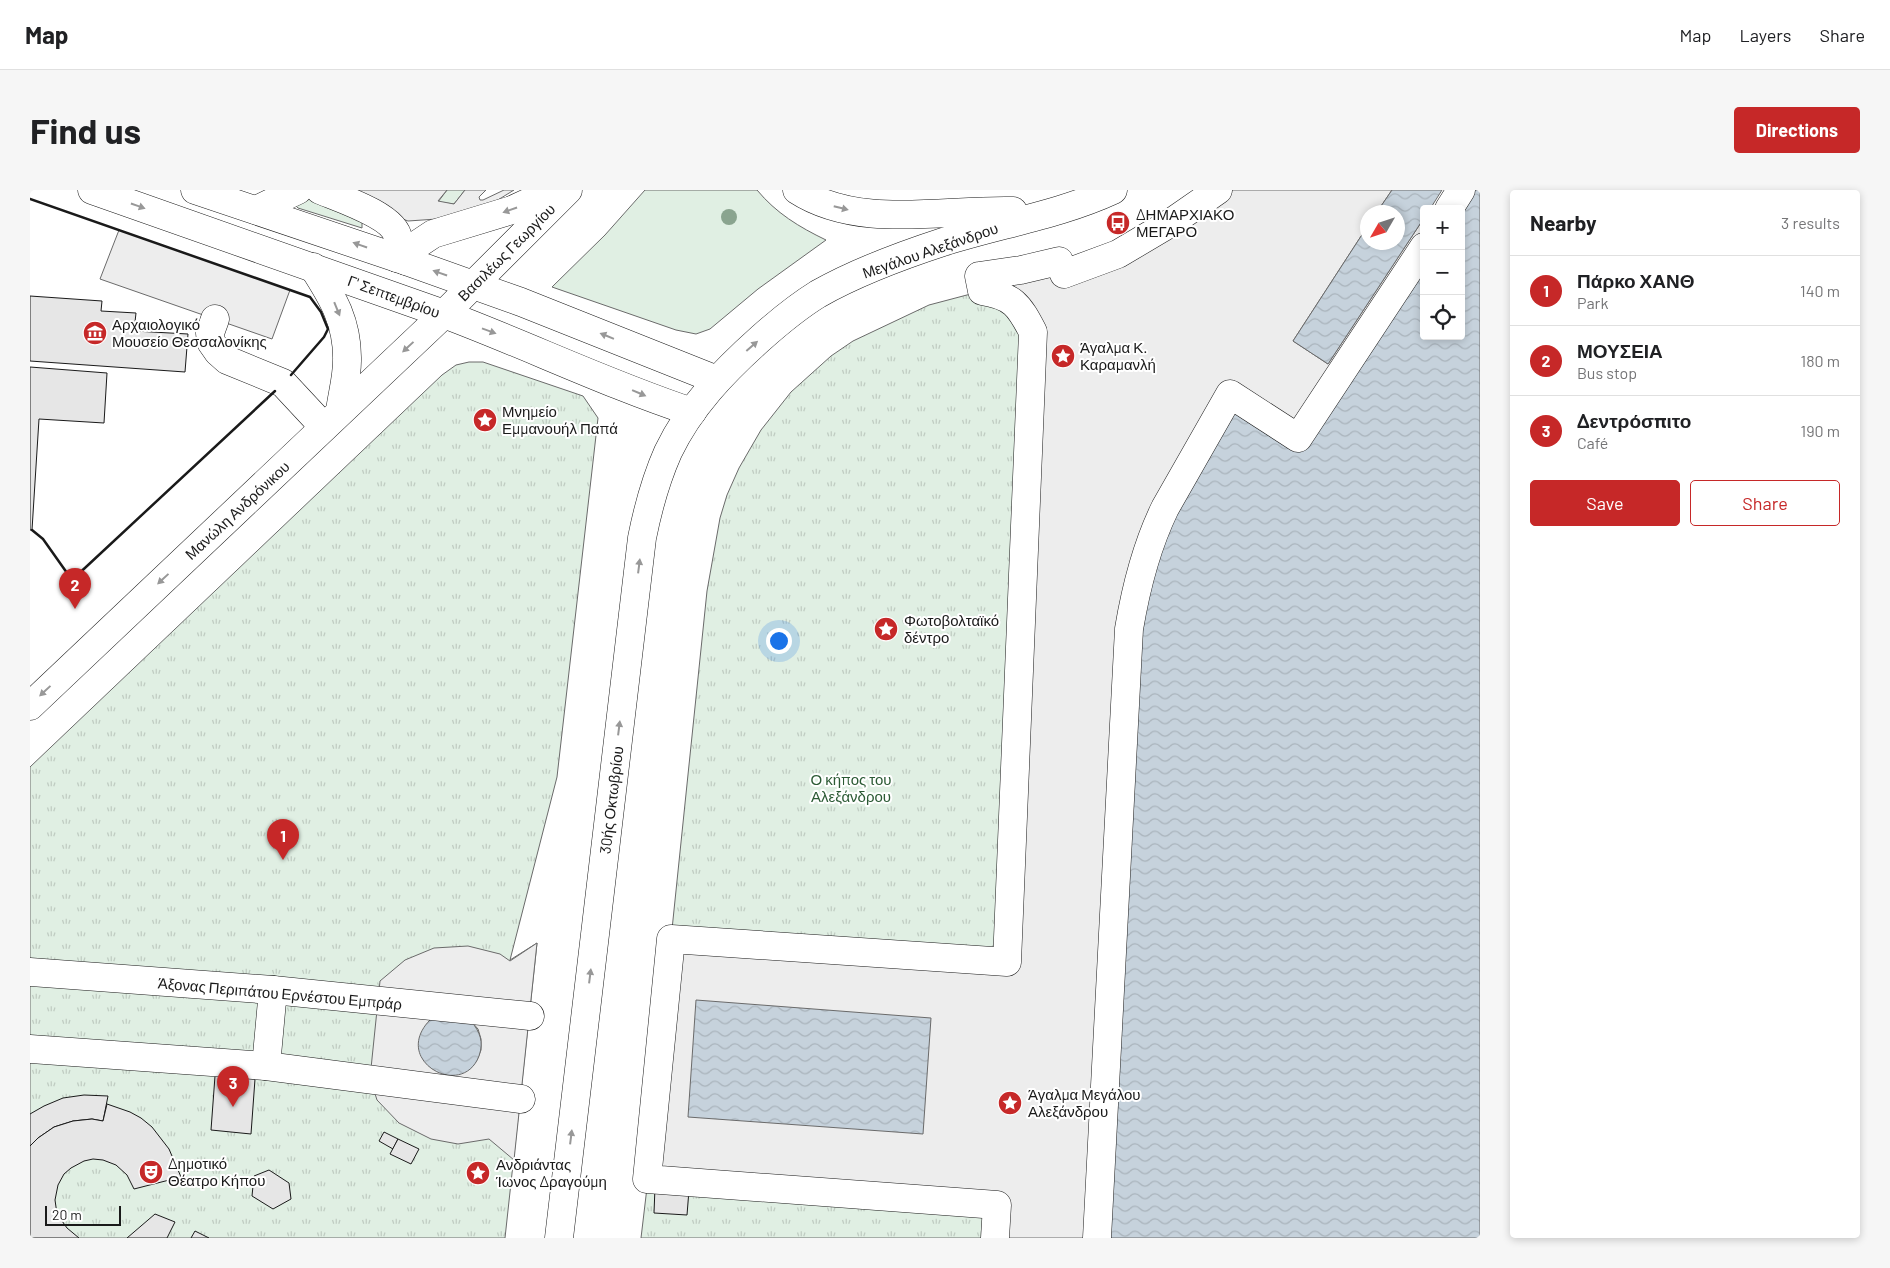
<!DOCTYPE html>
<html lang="en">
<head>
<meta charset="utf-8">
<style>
  :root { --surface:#fff; --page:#f6f6f6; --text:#202124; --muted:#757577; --line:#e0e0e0; --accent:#c62828 }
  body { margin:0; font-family:Barlow,sans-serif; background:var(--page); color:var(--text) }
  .controls { position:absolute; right:15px; top:15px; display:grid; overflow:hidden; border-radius:5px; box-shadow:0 2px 8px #0003 }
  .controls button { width:45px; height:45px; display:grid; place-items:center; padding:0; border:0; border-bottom:1px solid var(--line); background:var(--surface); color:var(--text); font:25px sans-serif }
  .compass { position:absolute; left:1330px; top:15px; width:45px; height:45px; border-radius:50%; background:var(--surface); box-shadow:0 2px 8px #0003; rotate:231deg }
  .scale { position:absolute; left:15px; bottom:12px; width:76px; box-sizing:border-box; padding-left:5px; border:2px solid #1a1a1a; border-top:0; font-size:14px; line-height:18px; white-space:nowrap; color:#1a1a1a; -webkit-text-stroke:4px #fff; paint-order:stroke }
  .you { position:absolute; left:748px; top:450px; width:18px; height:18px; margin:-12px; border:4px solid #fff; border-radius:50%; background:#1a73e8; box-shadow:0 0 0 8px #1a73e833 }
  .badge { display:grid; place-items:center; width:32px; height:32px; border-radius:50%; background:var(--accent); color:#fff; font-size:16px; font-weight:700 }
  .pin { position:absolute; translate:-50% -41px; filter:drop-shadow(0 1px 2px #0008) }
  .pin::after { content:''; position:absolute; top:26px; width:18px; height:15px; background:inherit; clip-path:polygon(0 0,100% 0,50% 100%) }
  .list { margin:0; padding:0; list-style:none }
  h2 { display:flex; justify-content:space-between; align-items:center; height:65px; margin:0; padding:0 20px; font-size:21px }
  h2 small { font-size:16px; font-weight:400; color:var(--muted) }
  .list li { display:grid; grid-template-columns:32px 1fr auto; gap:15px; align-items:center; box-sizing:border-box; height:70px; padding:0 20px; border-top:1px solid var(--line) }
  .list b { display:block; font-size:19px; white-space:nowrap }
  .list p { margin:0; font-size:16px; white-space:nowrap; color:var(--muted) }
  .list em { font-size:16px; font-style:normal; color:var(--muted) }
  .actions { display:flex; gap:10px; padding:15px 20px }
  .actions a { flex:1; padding:11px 0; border:1px solid var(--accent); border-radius:5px; text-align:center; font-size:18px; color:var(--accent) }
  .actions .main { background:var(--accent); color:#fff }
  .icon { flex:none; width:28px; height:28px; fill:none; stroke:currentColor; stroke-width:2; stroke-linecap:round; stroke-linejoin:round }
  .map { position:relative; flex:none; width:1450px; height:1048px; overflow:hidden; border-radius:5px }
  header { display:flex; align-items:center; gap:30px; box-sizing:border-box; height:70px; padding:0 25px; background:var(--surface); border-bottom:1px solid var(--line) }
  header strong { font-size:24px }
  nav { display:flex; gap:28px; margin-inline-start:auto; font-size:18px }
  .intro { display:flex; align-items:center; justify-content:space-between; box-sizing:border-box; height:120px; padding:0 30px }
  h1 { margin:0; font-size:35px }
  .button { padding:12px 22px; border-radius:5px; background:var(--accent); color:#fff; font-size:18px; font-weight:700 }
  main { display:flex; gap:30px; padding:0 30px }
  aside { flex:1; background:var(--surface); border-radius:5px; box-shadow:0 2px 8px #0003 }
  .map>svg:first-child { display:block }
  .green { fill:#e0efe3; stroke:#6a6a6a }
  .park { fill:url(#park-tufts); stroke:#6a6a6a }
  .parking { fill:#ededed; stroke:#6a6a6a; fill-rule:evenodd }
  .water { fill:url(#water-waves); stroke:#6a6a6a }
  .building { fill:#e6e6e6; stroke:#1a1a1a }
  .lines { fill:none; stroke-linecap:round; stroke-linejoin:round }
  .minor-casing { stroke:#1a1a1a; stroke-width:29 }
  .major-casing { stroke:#1a1a1a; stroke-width:29 }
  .minor { stroke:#fff; stroke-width:28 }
  .major { stroke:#fff; stroke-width:28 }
  .wall { stroke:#1a1a1a; stroke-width:2.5 }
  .tree { fill:#8aa48f }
  .oneway { fill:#989898 }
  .labels { text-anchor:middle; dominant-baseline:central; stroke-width:4; stroke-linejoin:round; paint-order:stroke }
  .poi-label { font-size:15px; fill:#1a1a1a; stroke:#fff; text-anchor:start }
  .street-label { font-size:15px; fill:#1a1a1a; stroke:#fff }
  .park-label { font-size:15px; fill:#2b5a34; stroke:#fff }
</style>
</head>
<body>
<header>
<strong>Map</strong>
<nav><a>Map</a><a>Layers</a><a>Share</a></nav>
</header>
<div class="intro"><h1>Find us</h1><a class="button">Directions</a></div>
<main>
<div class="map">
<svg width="1450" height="1048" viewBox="0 0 1450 1048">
  <defs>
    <pattern id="park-tufts" width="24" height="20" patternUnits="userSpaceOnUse" patternTransform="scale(1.25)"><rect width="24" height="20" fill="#e0efe3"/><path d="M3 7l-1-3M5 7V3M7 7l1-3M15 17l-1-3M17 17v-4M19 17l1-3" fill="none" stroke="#c0ccc2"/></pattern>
    <pattern id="water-waves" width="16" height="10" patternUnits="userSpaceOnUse" patternTransform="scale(1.25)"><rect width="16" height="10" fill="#c6d2dc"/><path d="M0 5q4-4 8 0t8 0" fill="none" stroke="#aab4bc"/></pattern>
  </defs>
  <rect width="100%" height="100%" fill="#fff"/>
  <!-- green -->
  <g class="green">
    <path d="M417,0h18l-11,14 -16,-2z"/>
    <path d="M615,0h112c19,23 42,37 69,50l-68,49 -48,40 -14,5 -20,-4 -124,-43 53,-52z"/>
    <path d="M275,6l52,20 5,7v5l-64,-20 -2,-2z"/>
  </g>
  <!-- park -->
  <g class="park">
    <path d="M952,101l42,24 -17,647 -336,-23 36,-348 13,-73 7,-23 12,-27 22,-38 30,-38 40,-36 22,-15 76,-36z"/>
    <path d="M439,172h14l100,34 15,22 -41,359 -47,183 27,-17 -32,295h-475v-471l412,-392 14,-10z"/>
    <path d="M618,989l349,26 -2,33h-354z"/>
  </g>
  <!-- parking -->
  <g class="parking">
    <path d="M320,0h97l-9,11 16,3 11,-14h21l-7,7 1,3h3l21,-10h10l-21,13 -56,16 -29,2 -23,-9z"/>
    <path d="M1188,0h174l-15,22h-9l-1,15 -74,114 35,23 96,-146v29l-327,991h-102l2,-33 -350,-26 24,-240 336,23 26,-630 -51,-41 82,-17z"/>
    <path d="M89,40l171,60 -18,49 -172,-60z"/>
    <path d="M507,753l-23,217 -25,-21 -31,5 -27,-5 -32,-16 -22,-23 -7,-22 10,-97 25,-21 29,-12 34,-2 32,8 10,7zM441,831l7,8 3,10v11l-4,10 -7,9z"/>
  </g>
  <!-- water -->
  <g class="water">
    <path d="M1362,0h50l-12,19h-6v9l-96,146 -35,-23 74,-114 1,15h30v-30h-21z"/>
    <path d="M1440,0h10v1048h-377l27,-503 17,-168 85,-164 67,45 125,-188v76h37v-127z"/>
    <path d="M666,810l235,18 -8,116 -235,-17z"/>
    <path d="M403,827l38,4c9,11 13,21 8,35 -17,45 -92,3 -46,-39z"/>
  </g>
  <!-- building -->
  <g class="building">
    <path d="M0,106l72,5 -1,10 35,2 -2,18 54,3 -3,38 -155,-11z"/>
    <path d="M0,177l77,6 -3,50 -65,-4 -7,111h-2z"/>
    <path d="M185,886l40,3 -4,55 -40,-4z"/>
    <path d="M54,905l24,1 -5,25 -11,-2 -19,2 -19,6 -16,11 -8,8v-32l14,-8 19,-8z"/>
    <path d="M77,914l23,8 11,6 11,9 17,22 12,28 -47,12 -7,-14 -11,-10 -13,-5 -10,-1 -9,2 -13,7 -7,6 -6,11 -3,15 2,14 10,14 12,10h-49v-92l8,-8 16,-11 19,-6 19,-2 11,2z"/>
    <path d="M354,942l14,7 -5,10 -14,-8z"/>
    <path d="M368,949l21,10 -8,15 -21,-10z"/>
    <path d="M239,980l20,13 2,16 -18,10 -21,-13 2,-20z"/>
    <path d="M625,997l34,3 -2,25 -33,-2z"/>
    <path d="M125,1024l20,8 -8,16h-40z"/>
    <path d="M165,1041l14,7h-18z"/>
  </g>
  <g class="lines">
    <!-- minor casing -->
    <g class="minor-casing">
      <g id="minor">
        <path d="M290,0c19,8 75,26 78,48 1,6 -1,14 -1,20"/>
        <path d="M1419,19l12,-19"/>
        <path d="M226,20l42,-20"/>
        <path d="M185,129l-5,14 1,9 7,10 9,8 56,23 41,44"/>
        <path d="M0,782l243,18 257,26"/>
        <path d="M0,859l236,17 255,33"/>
        <path d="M236,876l7,-76"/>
        <path d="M965,1048l2,-33 -350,-26 24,-240 336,23 26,-630c-14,-27 -20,-36 -51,-41l-3,-15 42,-6 38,-9 5,13 54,-20 54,-32 46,-32"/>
        <path d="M1067,1048l32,-609c7,-42 17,-82 36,-121l65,-114 68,44 126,-191"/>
      </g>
    </g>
    <!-- major casing -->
    <g class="major-casing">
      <g id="major">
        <path d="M62,0l352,124c83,31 163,70 248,98"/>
        <path d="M165,0l211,71 115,41 196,78"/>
        <path d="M767,0c62,40 146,19 216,21"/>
        <path d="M376,71l9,-15 18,-12 79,-24 43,-20"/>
        <path d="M283,77c20,31 35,56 34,94 0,17 -5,34 -7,50"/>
        <path d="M0,516l414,-392 124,-124"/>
        <path d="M529,1048l83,-700c6,-30 14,-59 26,-86 22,-46 56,-81 93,-114 18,-16 36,-31 57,-44 39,-22 82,-38 125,-52 56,-18 116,-27 170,-52"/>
      </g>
    </g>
    <!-- minor -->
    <use href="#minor" class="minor"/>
    <!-- major -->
    <use href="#major" class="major"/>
    <!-- wall -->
    <g class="wall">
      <path d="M0,9l280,98 11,15 7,17 -4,8 -33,38"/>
      <path d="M2,340l11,9 29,41 203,-189"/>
    </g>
  </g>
  <!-- trees -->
  <circle class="tree" cx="699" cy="27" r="8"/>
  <!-- one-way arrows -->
  <defs><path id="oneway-solid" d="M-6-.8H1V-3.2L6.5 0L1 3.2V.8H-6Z" transform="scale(1.25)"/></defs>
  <g class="oneway">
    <use href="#oneway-solid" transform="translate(108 16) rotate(19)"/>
    <use href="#oneway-solid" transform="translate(811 18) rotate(14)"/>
    <use href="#oneway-solid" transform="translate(480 20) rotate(161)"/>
    <use href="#oneway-solid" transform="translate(330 55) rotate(-161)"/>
    <use href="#oneway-solid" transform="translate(410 83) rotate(-161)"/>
    <use href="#oneway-solid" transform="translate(307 119) rotate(68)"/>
    <use href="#oneway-solid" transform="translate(459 141) rotate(20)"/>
    <use href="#oneway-solid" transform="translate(577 146) rotate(-158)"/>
    <use href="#oneway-solid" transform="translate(722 156) rotate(-41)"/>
    <use href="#oneway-solid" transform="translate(378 157) rotate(137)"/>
    <use href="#oneway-solid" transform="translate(609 203) rotate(23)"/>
    <use href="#oneway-solid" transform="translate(609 376) rotate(-83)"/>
    <use href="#oneway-solid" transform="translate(133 389) rotate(137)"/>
    <use href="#oneway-solid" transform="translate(15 501) rotate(137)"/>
    <use href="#oneway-solid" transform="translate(589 538) rotate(-83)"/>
    <use href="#oneway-solid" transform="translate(560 786) rotate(-83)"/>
    <use href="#oneway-solid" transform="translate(541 947) rotate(-83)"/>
  </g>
  <!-- icons -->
  <defs>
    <g id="bus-disc" transform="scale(1.25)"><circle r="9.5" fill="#c62828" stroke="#fff"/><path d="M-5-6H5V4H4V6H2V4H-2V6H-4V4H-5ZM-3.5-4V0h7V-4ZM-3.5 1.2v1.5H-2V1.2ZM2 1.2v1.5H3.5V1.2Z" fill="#fff"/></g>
    <g id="museum-disc" transform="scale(1.25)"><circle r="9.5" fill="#c62828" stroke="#fff"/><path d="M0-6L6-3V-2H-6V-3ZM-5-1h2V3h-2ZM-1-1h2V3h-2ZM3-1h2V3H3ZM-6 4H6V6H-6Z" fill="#fff"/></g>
    <g id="sight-disc" transform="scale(1.25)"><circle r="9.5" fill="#c62828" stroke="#fff"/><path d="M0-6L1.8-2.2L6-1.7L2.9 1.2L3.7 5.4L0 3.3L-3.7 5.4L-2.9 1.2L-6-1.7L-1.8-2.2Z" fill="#fff"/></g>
    <g id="theatre-disc" transform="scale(1.25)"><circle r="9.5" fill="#c62828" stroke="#fff"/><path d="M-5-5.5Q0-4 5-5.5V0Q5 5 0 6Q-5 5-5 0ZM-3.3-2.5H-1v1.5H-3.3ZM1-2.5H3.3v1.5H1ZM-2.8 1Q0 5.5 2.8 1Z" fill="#fff"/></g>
  </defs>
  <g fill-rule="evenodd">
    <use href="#bus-disc" x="1088" y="33"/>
    <use href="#museum-disc" x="65" y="143"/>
    <use href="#sight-disc" x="1033" y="166"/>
    <use href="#sight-disc" x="455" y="230"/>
    <use href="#sight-disc" x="856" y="439"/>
    <use href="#sight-disc" x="980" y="913"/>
    <use href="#theatre-disc" x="121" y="982"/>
    <use href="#sight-disc" x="448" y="983"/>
  </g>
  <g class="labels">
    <!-- poi labels -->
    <g class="poi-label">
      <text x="1106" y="24">ΔΗΜΑΡΧΙΑΚΟ<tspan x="1106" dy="17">ΜΕΓΑΡΟ</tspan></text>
      <text x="82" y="134">Αρχαιολογικό<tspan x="82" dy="17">Μουσείο Θεσσαλονίκης</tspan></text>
      <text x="1050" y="157">Άγαλμα Κ.<tspan x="1050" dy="17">Καραμανλή</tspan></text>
      <text x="472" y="221">Μνημείο<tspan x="472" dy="17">Εμμανουήλ Παπά</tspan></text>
      <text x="874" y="430">Φωτοβολταϊκό<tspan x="874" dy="17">δέντρο</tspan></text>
      <text x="998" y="904">Άγαλμα Μεγάλου<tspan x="998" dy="17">Αλεξάνδρου</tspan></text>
      <text x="138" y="973">Δημοτικό<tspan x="138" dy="17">Θέατρο Κήπου</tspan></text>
      <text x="466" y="974">Ανδριάντας<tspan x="466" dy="17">Ίωνος Δραγούμη</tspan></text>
    </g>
    <!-- street labels -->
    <g class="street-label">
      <text transform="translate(900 60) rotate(-19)">Μεγάλου Αλεξάνδρου</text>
      <text transform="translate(476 62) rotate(-45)">Βασιλέως Γεωργίου</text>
      <text transform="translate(364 106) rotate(20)">Γ' Σεπτεμβρίου</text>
      <text transform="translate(207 320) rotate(-43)">Μανώλη Ανδρόνικου</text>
      <text transform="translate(581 610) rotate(-83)">30ής Οκτωβρίου</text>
      <text transform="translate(250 803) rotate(5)">Άξονας Περιπάτου Ερνέστου Εμπράρ</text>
    </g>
    <!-- park labels -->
    <g class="park-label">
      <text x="821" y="589">Ο κήπος του<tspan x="821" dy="17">Αλεξάνδρου</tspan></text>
    </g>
  </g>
</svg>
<div class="controls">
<button>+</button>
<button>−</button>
<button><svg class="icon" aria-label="locate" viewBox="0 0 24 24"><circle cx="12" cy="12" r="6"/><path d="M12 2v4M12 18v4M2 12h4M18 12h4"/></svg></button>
</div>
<svg class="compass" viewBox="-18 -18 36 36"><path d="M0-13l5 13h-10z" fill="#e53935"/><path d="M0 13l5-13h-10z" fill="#757577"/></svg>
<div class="scale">20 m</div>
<div class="you"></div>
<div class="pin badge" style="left:253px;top:670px">1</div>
<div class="pin badge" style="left:45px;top:419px">2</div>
<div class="pin badge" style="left:203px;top:917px">3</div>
</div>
<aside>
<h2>Nearby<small>3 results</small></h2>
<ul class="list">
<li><span class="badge">1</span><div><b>Πάρκο ΧΑΝΘ</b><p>Park</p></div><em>140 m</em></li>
<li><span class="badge">2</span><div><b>ΜΟΥΣΕΙΑ</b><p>Bus stop</p></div><em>180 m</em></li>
<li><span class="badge">3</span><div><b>Δεντρόσπιτο</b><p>Café</p></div><em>190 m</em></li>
</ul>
<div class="actions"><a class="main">Save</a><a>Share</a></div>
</aside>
</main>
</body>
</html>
